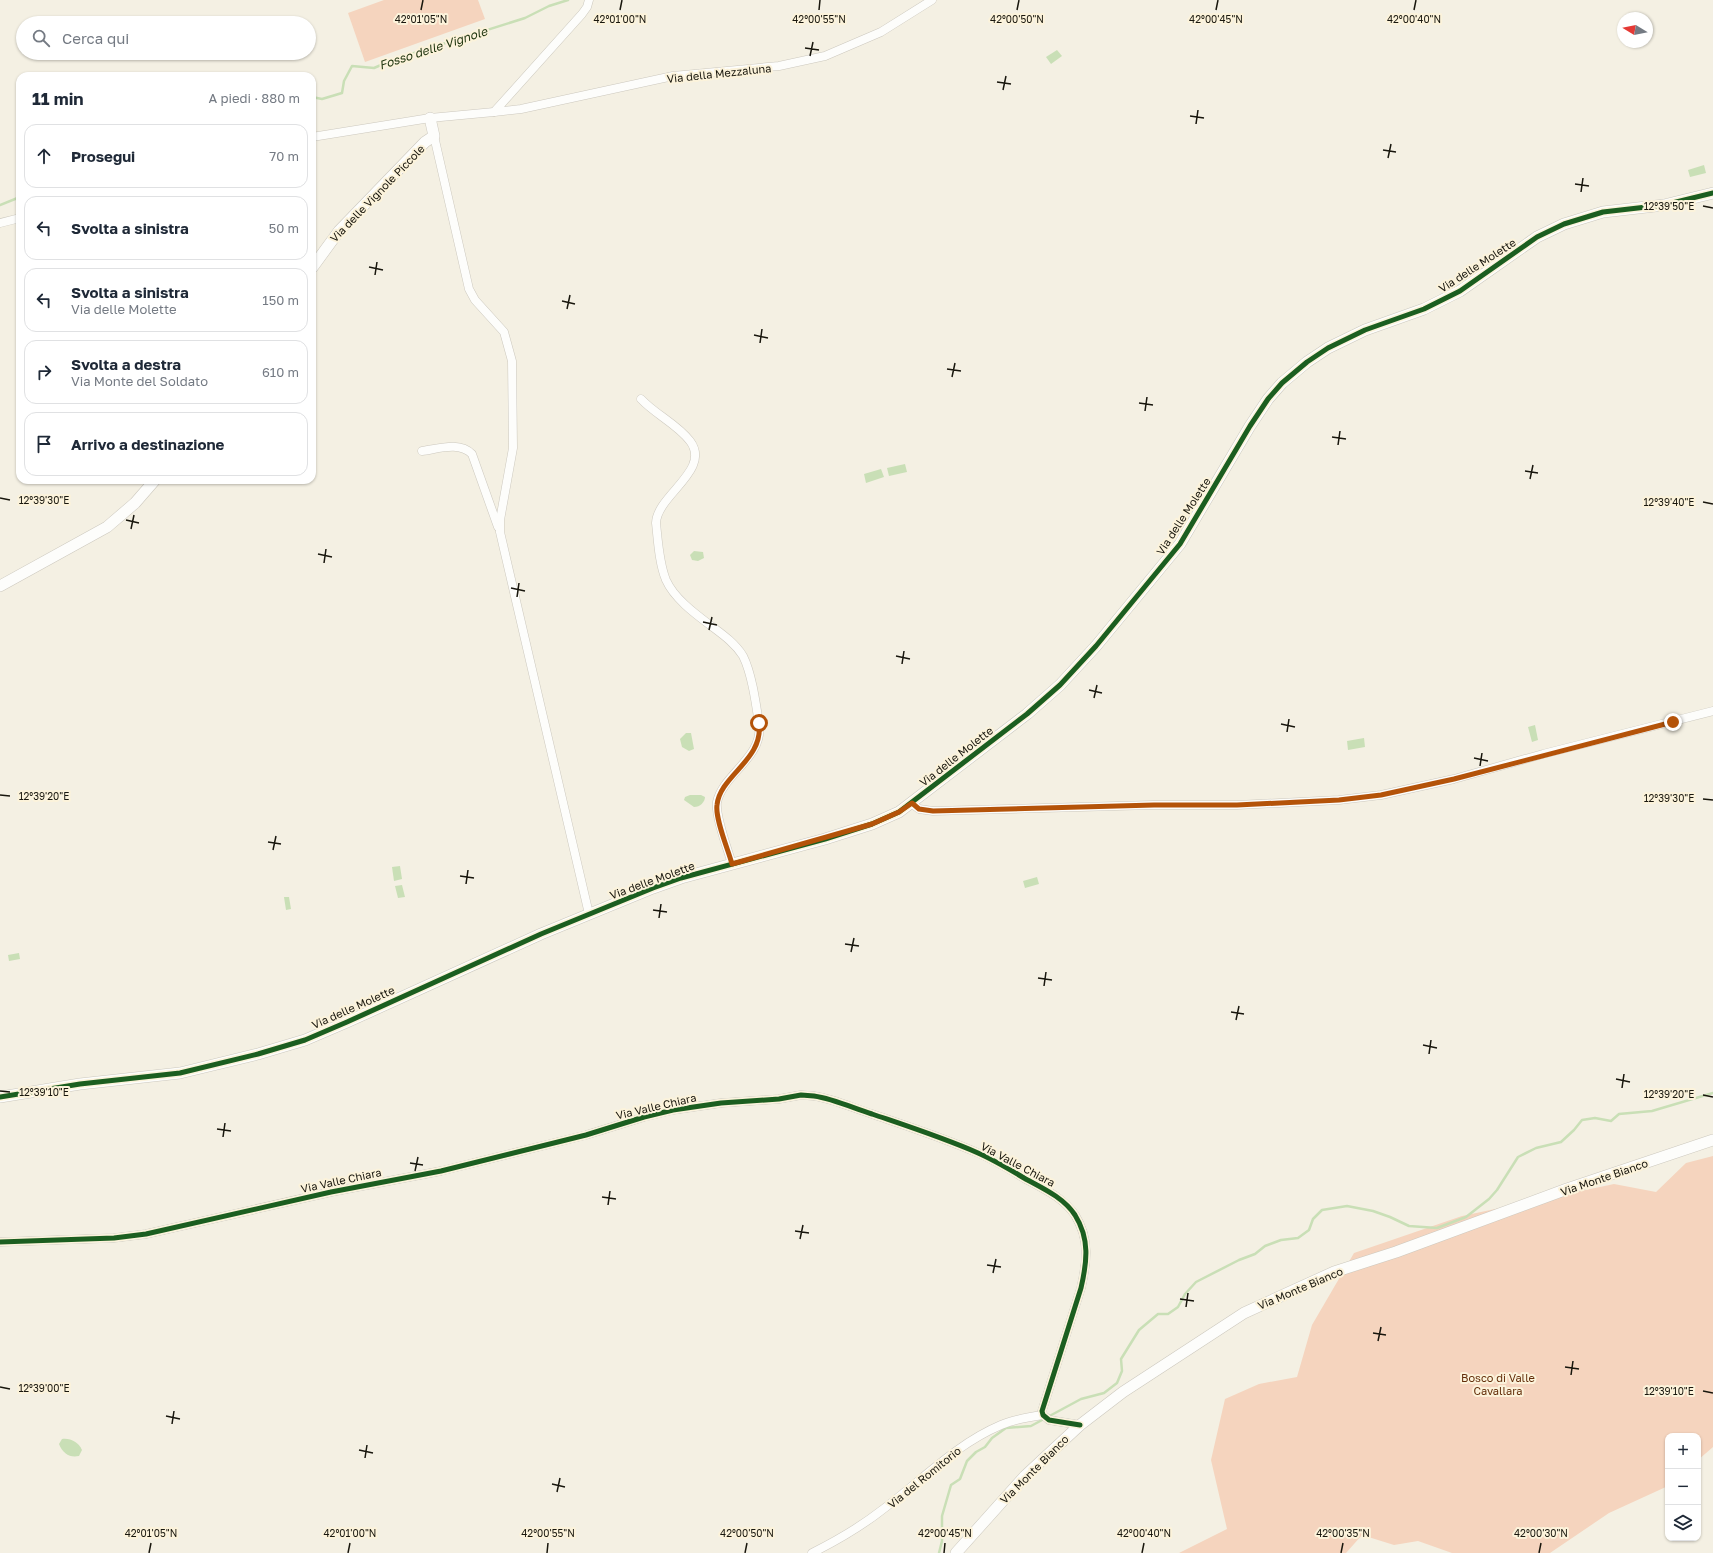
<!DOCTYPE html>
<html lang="it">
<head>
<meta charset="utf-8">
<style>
  :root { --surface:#fff; --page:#f2f2f3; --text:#1f2937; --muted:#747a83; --line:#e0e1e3 }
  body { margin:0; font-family:"Golos Text",sans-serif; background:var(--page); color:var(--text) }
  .controls { position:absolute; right:12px; bottom:12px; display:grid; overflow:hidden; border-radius:8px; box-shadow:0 1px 3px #0004 }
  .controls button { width:36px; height:36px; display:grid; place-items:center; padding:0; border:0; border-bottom:1px solid var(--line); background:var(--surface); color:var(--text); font:20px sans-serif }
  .compass { position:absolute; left:1617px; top:12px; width:36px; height:36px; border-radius:50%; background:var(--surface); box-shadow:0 1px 3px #0004; rotate:280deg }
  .stop { position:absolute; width:12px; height:12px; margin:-9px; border:3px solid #b45309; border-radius:50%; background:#fff }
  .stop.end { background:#b45309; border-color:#fff; box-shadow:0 1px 4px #0008 }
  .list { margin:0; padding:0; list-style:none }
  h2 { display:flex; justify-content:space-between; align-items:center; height:52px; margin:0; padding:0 16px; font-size:17px }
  h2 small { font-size:13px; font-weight:400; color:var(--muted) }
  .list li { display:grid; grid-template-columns:26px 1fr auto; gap:12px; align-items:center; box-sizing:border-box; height:64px; margin:0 8px 8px; padding:0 8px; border:1px solid var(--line); border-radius:12px }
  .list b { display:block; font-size:15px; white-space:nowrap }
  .list p { margin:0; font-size:13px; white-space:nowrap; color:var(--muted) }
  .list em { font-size:13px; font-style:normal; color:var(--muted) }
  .icon { flex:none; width:22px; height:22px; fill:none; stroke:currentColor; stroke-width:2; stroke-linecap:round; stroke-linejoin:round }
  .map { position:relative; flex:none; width:1713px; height:1553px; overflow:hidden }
  .search { position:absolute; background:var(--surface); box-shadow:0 1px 3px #0004; left:16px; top:16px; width:300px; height:44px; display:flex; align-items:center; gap:10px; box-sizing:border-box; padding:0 14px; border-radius:22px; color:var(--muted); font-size:15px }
  .panel { position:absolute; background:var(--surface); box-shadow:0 1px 3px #0004; left:16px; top:72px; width:300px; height:412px; border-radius:12px }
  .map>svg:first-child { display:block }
  .green { fill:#f5d4be }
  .water { fill:#c9dfb6 }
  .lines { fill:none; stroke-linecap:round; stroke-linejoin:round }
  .stream { stroke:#c9dfb6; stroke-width:2.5 }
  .street-casing { stroke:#ccc8be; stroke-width:9 }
  .secondary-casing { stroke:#ccc8be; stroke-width:12 }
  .street { stroke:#fdfdfb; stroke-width:8 }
  .secondary { stroke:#fdfdfb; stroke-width:11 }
  .cycleway-casing { stroke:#fcf3db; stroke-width:8 }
  .cycleway { stroke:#1b5e20; stroke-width:5 }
  .route { stroke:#b45309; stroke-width:5 }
  .ticks { fill:none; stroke:#18160d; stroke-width:1.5 }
  .labels { text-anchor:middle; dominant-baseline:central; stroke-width:4; stroke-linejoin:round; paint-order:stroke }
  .street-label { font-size:11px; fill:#18160d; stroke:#fcf3db }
  .park-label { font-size:11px; fill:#642f0b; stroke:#fcf3db }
  .water-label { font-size:12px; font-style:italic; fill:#1c320c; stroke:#fcf3db }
  .ticks-label { font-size:10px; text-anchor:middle; fill:#18160d; stroke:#fcf3db; stroke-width:4; stroke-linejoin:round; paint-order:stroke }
</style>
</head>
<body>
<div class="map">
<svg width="1713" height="1553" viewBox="0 0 1713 1553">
  <rect width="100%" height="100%" fill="#f4f0e3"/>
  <!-- green -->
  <g class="green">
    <path d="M384,0h94l7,19 -120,43 -17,-49z"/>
    <path d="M1713,1156v291l-15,13v-24h-30v50l-59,27 -59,40h-98l-34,-12 -24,4 -32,-10 -16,18h-167l48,-24 -16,-69 14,-61 34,-15 38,-7 15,-52 42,-72 108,-37 152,-32 42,8 30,-29z"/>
  </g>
  <!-- water -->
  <g class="water">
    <path d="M1057,50l5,6 -11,8 -5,-7z"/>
    <path d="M1704,165l2,8 -16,4 -2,-7z"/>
    <path d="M905,464l2,8 -18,4 -2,-8z"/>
    <path d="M881,469l3,8 -18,6 -2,-9z"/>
    <path d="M694,551l9,1 1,6 -6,3 -6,-1 -2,-5z"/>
    <path d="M1535,725l3,15 -6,2 -4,-15z"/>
    <path d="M686,733h5l3,16 -5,2 -7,-4 -2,-8z"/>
    <path d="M1364,738l1,9 -17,3 -1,-9z"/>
    <path d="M690,795h11l4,2c0,5 -5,10 -11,10l-10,-7 1,-3z"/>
    <path d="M400,866l2,13 -8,2 -2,-14z"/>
    <path d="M1037,877l2,7 -14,4 -2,-7z"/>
    <path d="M402,885l3,12 -7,1 -3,-12z"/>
    <path d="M284,897h5l2,12 -5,1z"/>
    <path d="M19,953l1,6 -11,2 -1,-6z"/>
    <path d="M62,1439c9,-1 16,3 20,11l-3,6c-9,2 -16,-2 -20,-12z"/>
  </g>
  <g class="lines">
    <!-- stream -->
    <g class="stream">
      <path d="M312,97l10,2 20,-6 2,-12 8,-15 22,2 21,-9 130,-41 24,-12 19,-6"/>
      <path d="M0,205l20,-8"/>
      <path d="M939,1553l3,-12v-25l9,-31 9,-6 7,-18 9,-9 9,-5 7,-9 14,-10 25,-2 50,-27 23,-6 13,-10 5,-12 -1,-12 18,-29 19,-16h10l10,-7 7,-13 11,-12 43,-22 16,-6 10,-8 16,-6 17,-2 11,-8 4,-11 9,-9 25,-4 26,5 17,6 19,9 28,2 29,-11 23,-18 8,-9 21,-33 18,-9 25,-6 13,-12 8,-10 13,-2 16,3 8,-7 33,-3 61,-18"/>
    </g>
    <!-- street casing -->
    <g class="street-casing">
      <g id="street">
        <path d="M589,0l-2,7 -5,7 -88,98 27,-3 152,-33 106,-10 46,-10 56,-24 51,-32"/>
        <path d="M434,136l35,153 6,11 29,32 8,29 1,87 -13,72v12l89,382"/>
        <path d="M312,137l118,-19 64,-6"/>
        <path d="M0,223l20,-5"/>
        <path d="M641,399c15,16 36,25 49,42 22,29 -33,54 -34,82 2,18 3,40 10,57 8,18 28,33 44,45 12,9 25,18 33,31 9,18 13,48 16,68 5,33 -36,50 -42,78 -2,14 11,48 15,62"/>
        <path d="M422,451c16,-2 37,-10 50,3l26,73"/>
        <path d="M911,803l8,6 14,2 220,-6h84l102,-5 42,-5 73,-16 89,-25 170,-43"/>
        <path d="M0,1242l114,-4 32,-4 185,-42 110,-21 145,-36 58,-18 29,-7 48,-7 58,-4 22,-4 13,1c20,3 39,12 58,18 35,12 72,24 106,39 16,7 31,16 46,25 18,10 39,19 51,37 15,24 12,47 6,73l-39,123 1,4 6,5 31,5"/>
        <path d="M812,1553c26,-13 47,-25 70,-43 39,-29 74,-66 119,-85 14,-6 28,-8 42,-10"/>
      </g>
    </g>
    <!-- secondary casing -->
    <g class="secondary-casing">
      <g id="secondary">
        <path d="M312,268l27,-37 86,-89 9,-6 -4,-18"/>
        <path d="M0,586l107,-59 28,-24 20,-23"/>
        <path d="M0,1097l80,-13 100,-11 78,-19 47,-14 42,-18 194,-88 112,-46 28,-10 144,-39 47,-15 27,-12 128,-98 33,-29 36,-39 84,-102 70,-118 18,-27 14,-16 25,-21 21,-14 37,-18 59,-21 36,-18 77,-54 27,-13 39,-12 61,-7 49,-12"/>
        <path d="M956,1553l69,-77 55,-51 43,-33 121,-79 90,-41 62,-20 171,-63 146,-49"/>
      </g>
    </g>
    <!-- street -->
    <use href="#street" class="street"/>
    <!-- secondary -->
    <use href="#secondary" class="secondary"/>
    <!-- cycleway casing -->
    <g class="cycleway-casing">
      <g id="cycleway">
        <path d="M0,1097l80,-13 100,-11 78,-19 47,-14 42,-18 194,-88 112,-46 28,-10 144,-39 47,-15 27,-12 128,-98 33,-29 36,-39 84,-102 70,-118 18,-27 14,-16 25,-21 21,-14 37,-18 59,-21 36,-18 77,-54 27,-13 39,-12 61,-7 49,-12"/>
        <path d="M0,1242l114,-4 32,-4 185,-42 110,-21 145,-36 58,-18 29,-7 48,-7 58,-4 22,-4 13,1c20,3 39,12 58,18 35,12 72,24 106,39 16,7 31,16 46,25 18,10 39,19 51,37 15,24 12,47 6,73l-39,123 1,4 6,5 31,5"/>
      </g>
    </g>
    <!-- cycleway -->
    <use href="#cycleway" class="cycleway"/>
  </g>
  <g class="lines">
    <!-- route -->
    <path class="route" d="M759,723c5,37 -39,52 -42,82 -2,14 11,44 15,59l140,-40 27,-12 13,-9 7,6 14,2 221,-6h83l102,-5 42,-5 73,-16 219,-57"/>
  </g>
  <!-- ticks -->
  <path class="ticks" d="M421,10l2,-10M620,10l2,-10M819,10l1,-10M1017,10l2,-10M1216,10l2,-10M1414,10l2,-10M805,48l14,2M810,56l3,-14M997,82l14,2M1003,90l3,-14M1190,116l14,2M1196,124l2,-14M1383,150l13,2M1388,158l3,-14M1575,184l14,2M1581,192l2,-14M1703,206l10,2M369,267l14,3M375,275l2,-13M562,301l13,3M567,309l3,-14M754,335l14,3M760,343l2,-14M947,369l14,2M952,377l3,-14M1139,403l14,2M1145,411l2,-14M1332,437l14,2M1338,445l2,-14M1525,471l13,2M1530,479l3,-14M0,498l10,2M1703,502l10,2M126,520l13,3M131,529l3,-14M318,554l14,3M324,563l2,-14M511,588l14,3M517,597l2,-14M703,622l14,3M709,630l3,-13M896,656l14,3M902,664l2,-13M1089,690l13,3M1094,698l3,-13M1281,724l14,3M1287,732l2,-13M1474,758l14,3M1480,766l2,-13M0,795l10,1M1703,799l10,1M268,842l13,2M273,850l3,-14M460,876l14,2M466,884l2,-14M653,910l14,2M659,918l2,-14M845,944l14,2M851,952l3,-14M1038,978l14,2M1044,986l2,-14M1231,1012l13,2M1236,1020l3,-14M1423,1045l14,3M1429,1054l2,-14M1616,1079l14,3M1622,1088l2,-14M0,1091l10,1M1703,1095l10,2M217,1129l14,2M223,1137l2,-14M410,1163l13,2M415,1171l3,-14M602,1197l14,2M608,1205l2,-14M795,1231l14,2M800,1239l3,-14M987,1265l14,2M993,1273l3,-14M1180,1299l14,2M1186,1307l2,-14M1373,1333l13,2M1378,1341l3,-14M1565,1367l14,2M1571,1375l2,-14M0,1387l10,2M1703,1391l10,2M166,1416l14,3M172,1424l2,-13M359,1450l14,3M365,1458l2,-13M552,1484l13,3M557,1492l3,-14M149,1553l2,-10M348,1553l2,-10M547,1553l1,-10M745,1553l2,-10M944,1553l1,-10M1142,1553l2,-10M1341,1553l2,-10M1539,1553l2,-10"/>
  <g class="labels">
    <!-- street labels -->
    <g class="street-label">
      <text transform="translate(719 73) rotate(-6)">Via della Mezzaluna</text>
      <text transform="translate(377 193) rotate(-46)">Via delle Vignole Piccole</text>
      <text transform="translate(1477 265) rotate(-33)">Via delle Molette</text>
      <text transform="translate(1183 516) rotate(-57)">Via delle Molette</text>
      <text transform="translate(956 756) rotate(-38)">Via delle Molette</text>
      <text transform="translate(652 880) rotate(-20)">Via delle Molette</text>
      <text transform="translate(353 1007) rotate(-24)">Via delle Molette</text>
      <text transform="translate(656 1106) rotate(-13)">Via Valle Chiara</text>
      <text transform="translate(1018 1164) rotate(28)">Via Valle Chiara</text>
      <text transform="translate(1604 1177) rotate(-19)">Via Monte Bianco</text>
      <text transform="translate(341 1180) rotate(-12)">Via Valle Chiara</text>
      <text transform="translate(1300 1288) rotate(-23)">Via Monte Bianco</text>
      <text transform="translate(1034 1469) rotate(-45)">Via Monte Bianco</text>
      <text transform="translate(924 1477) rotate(-39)">Via del Romitorio</text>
    </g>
    <!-- park labels -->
    <g class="park-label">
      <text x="1498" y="1377">Bosco di Valle<tspan x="1498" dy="13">Cavallara</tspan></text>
    </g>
    <!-- water labels -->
    <g class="water-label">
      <text transform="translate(433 48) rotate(-18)">Fosso delle Vignole</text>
    </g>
  </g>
  <g class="ticks-label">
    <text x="421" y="23">42°01'05"N</text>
    <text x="620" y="23">42°01'00"N</text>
    <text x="819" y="23">42°00'55"N</text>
    <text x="1017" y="23">42°00'50"N</text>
    <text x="1216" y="23">42°00'45"N</text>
    <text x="1414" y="23">42°00'40"N</text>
    <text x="1669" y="210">12°39'50"E</text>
    <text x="44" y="504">12°39'30"E</text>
    <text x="1669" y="506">12°39'40"E</text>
    <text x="44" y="800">12°39'20"E</text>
    <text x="1669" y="802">12°39'30"E</text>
    <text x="44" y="1096">12°39'10"E</text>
    <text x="1669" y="1098">12°39'20"E</text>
    <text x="44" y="1392">12°39'00"E</text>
    <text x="1669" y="1395">12°39'10"E</text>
    <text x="151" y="1537">42°01'05"N</text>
    <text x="350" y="1537">42°01'00"N</text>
    <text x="548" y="1537">42°00'55"N</text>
    <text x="747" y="1537">42°00'50"N</text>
    <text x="945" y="1537">42°00'45"N</text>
    <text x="1144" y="1537">42°00'40"N</text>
    <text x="1343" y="1537">42°00'35"N</text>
    <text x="1541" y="1537">42°00'30"N</text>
  </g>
</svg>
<div class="controls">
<button>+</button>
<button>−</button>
<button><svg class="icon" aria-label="layers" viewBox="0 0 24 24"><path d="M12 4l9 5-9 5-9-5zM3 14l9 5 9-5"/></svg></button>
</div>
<svg class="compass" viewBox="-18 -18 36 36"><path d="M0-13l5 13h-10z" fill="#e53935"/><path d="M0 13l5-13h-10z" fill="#747a83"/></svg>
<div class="stop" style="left:759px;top:723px"></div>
<div class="stop end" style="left:1673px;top:722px"></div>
<div class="search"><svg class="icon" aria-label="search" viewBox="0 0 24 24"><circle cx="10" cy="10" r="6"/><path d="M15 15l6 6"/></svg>Cerca qui</div>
<section class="panel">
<h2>11 min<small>A piedi · 880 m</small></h2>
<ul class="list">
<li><svg class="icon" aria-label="ahead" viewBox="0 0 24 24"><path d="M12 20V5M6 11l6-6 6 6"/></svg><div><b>Prosegui</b></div><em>70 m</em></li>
<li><svg class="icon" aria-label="left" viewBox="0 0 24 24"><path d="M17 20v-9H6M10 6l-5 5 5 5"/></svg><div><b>Svolta a sinistra</b></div><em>50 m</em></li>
<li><svg class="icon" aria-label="left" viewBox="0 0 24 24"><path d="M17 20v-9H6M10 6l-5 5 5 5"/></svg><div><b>Svolta a sinistra</b><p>Via delle Molette</p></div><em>150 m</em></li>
<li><svg class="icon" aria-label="right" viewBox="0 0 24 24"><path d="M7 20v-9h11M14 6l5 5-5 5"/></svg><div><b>Svolta a destra</b><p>Via Monte del Soldato</p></div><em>610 m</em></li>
<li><svg class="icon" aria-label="arrive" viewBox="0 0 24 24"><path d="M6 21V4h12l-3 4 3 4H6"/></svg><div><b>Arrivo a destinazione</b></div></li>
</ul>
</section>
</div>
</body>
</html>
